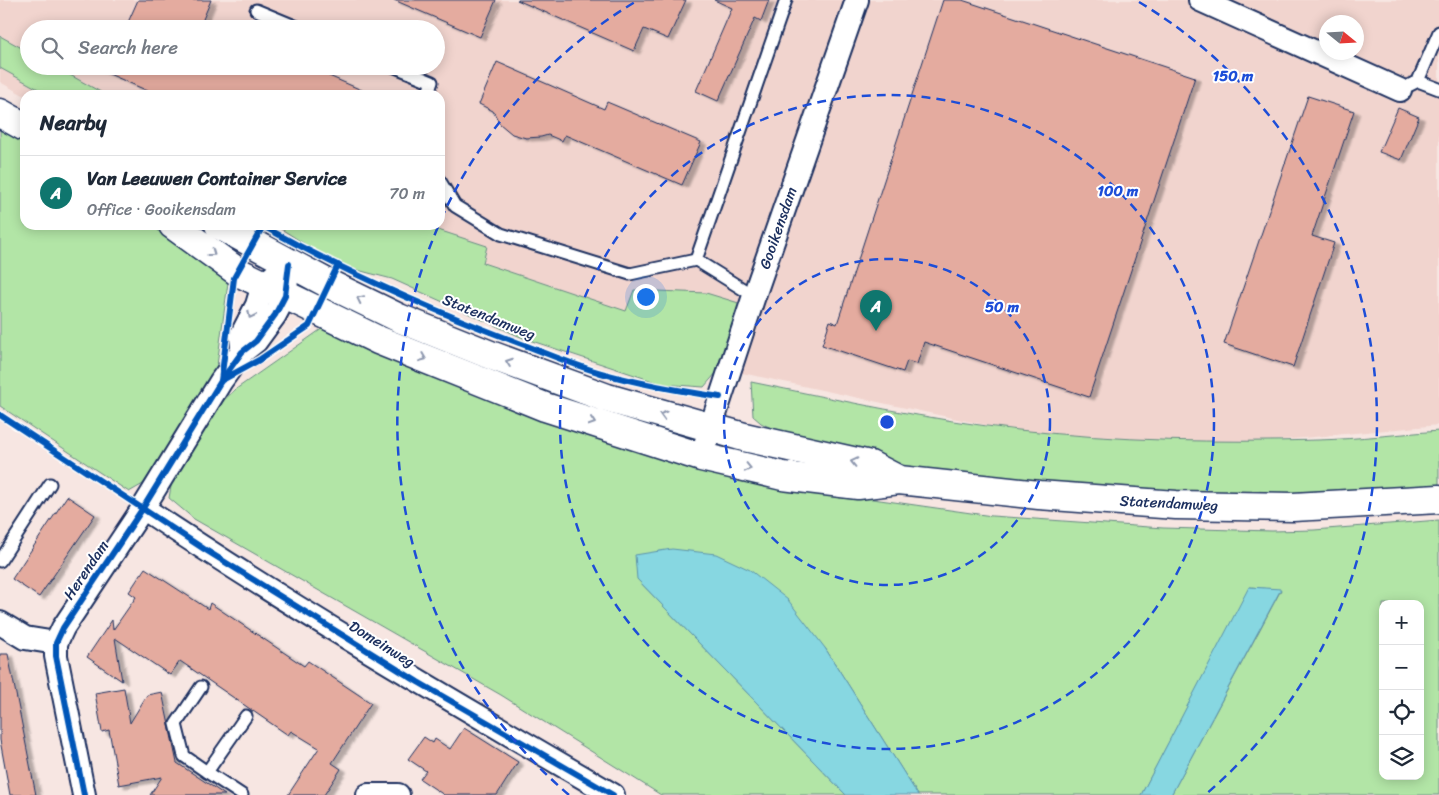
<!DOCTYPE html>
<html lang="en">
<head>
<meta charset="utf-8">
<style>
  :root { --surface:#fff; --page:#f2f2f3; --text:#1f2937; --muted:#747a83; --line:#e0e1e3; --accent:#0f766e }
  body { margin:0; font-family:Sriracha,sans-serif; background:var(--page); color:var(--text) }
  .controls { position:absolute; right:15px; bottom:15px; display:grid; overflow:hidden; border-radius:10px; box-shadow:0 2px 12px #0003 }
  .controls button { width:45px; height:45px; display:grid; place-items:center; padding:0; border:0; border-bottom:1px solid var(--line); background:var(--surface); color:var(--text); font:25px sans-serif }
  .compass { position:absolute; left:1319px; top:15px; width:45px; height:45px; border-radius:50%; background:var(--surface); box-shadow:0 2px 12px #0003; rotate:108deg }
  .you { position:absolute; left:645px; top:296px; width:18px; height:18px; margin:-12px; border:4px solid #fff; border-radius:50%; background:#1a73e8; box-shadow:0 0 0 8px #1a73e833 }
  .badge { display:grid; place-items:center; width:32px; height:32px; border-radius:50%; background:var(--accent); color:#fff; font-size:16px; font-weight:700 }
  .pin { position:absolute; translate:-50% -41px; filter:drop-shadow(0 1px 2px #0008) }
  .pin::after { content:''; position:absolute; top:26px; width:18px; height:15px; background:inherit; clip-path:polygon(0 0,100% 0,50% 100%) }
  .list { margin:0; padding:0; list-style:none }
  h2 { display:flex; justify-content:space-between; align-items:center; height:65px; margin:0; padding:0 20px; font-size:21px }
  h2 small { font-size:16px; font-weight:400; color:var(--muted) }
  .list li { display:grid; grid-template-columns:32px 1fr auto; gap:15px; align-items:center; box-sizing:border-box; height:75px; padding:0 20px; border-top:1px solid var(--line) }
  .list b { display:block; font-size:19px; white-space:nowrap }
  .list p { margin:0; font-size:16px; white-space:nowrap; color:var(--muted) }
  .list em { font-size:16px; font-style:normal; color:var(--muted) }
  .icon { flex:none; width:28px; height:28px; fill:none; stroke:currentColor; stroke-width:2; stroke-linecap:round; stroke-linejoin:round }
  .map { position:relative; flex:none; width:1439px; height:795px; overflow:hidden }
  .search { position:absolute; background:var(--surface); box-shadow:0 2px 12px #0003; left:20px; top:20px; width:425px; height:55px; display:flex; align-items:center; gap:12px; box-sizing:border-box; padding:0 18px; border-radius:28px; color:var(--muted); font-size:19px }
  .panel { position:absolute; background:var(--surface); box-shadow:0 2px 12px #0003; left:20px; top:90px; width:425px; height:140px; border-radius:15px }
  .map>svg:first-child { display:block }
  .built { fill:#f1d4ce; fill-rule:evenodd }
  .green { fill:#b2e5a6; stroke:#668a82; fill-rule:evenodd }
  .water { fill:#87d7e1; stroke:#5c94ad }
  .building { fill:#e4ab9f; stroke:#1b2f5e; filter:url(#shadow) }
  .lines { fill:none; stroke-linecap:round; stroke-linejoin:round }
  .lane-casing { stroke:#1b2f5e; stroke-width:15 }
  .street-casing { stroke:#1b2f5e; stroke-width:26 }
  .secondary-casing { stroke:#1b2f5e; stroke-width:31 }
  .lane { stroke:#fff; stroke-width:11 }
  .street { stroke:#fff; stroke-width:22 }
  .secondary { stroke:#fff; stroke-width:28 }
  .cycleway-casing { stroke:#fff; stroke-width:9 }
  .cycleway { stroke:#0057b8; stroke-width:6 }
  .oneway { stroke:#8d97ae }
  .ring { fill:none; stroke:#1d4ed8; stroke-width:2.5; stroke-dasharray:9 6 }
  .labels { text-anchor:middle; dominant-baseline:central; stroke-width:4; stroke-linejoin:round; paint-order:stroke }
  .street-label { font-size:15px; fill:#1b2f5e; stroke:#fff }
  .centre { fill:#1d4ed8; stroke:#fff; stroke-width:2.5 }
  .ring-label { font-size:15px; text-anchor:middle; font-weight:bold; fill:#1d4ed8; stroke:#fff; stroke-width:4; stroke-linejoin:round; paint-order:stroke }
</style>
</head>
<body>
<div class="map">
<svg width="1439" height="795" viewBox="0 0 1439 795">
  <defs>
    <filter id="shadow"><feDropShadow dx="5.5" dy="3" stdDeviation="1" flood-color="#0004"/></filter>
  </defs>
  <rect width="100%" height="100%" fill="#f7e6e2"/>
  <filter id="ink" filterUnits="userSpaceOnUse"><feTurbulence type="fractalNoise" baseFrequency=".02" numOctaves="2"/><feDisplacementMap in="SourceGraphic" scale="10" xChannelSelector="R" yChannelSelector="G"/><feConvolveMatrix kernelMatrix="1 2 1 2 8 2 1 2 1" color-interpolation-filters="sRGB"/></filter>
  <g filter="url(#ink)">
    <!-- built -->
    <path class="built" d="M0,0h1439v425l-313,30 -417,-89 -457,-141h188v-130h-415v1l-25,-14zM1326,22h30v30h-30zM29,29h407v37h-407z"/>
    <!-- green -->
    <g class="green">
      <path d="M0,36l29,16v14h25l52,29h-57l-49,-27z"/>
      <path d="M0,123l25,15v87h134l70,50 -13,98 -73,111 -14,8 -129,-86z"/>
      <path d="M275,225h148l64,21 -4,17 143,48 8,-21 72,3 36,11 -19,61 -19,22 -42,-3 -139,-46 -131,-59 -54,-14z"/>
      <path d="M323,328l466,159 203,29 171,12 109,3 42,-1 125,-10v275h-268l110,-205 -31,-3 -109,208h-223l-93,-147 -188,-69 209,216h-185l-160,-100 -307,-176 -25,-21 4,-23 51,-75 12,-11zM1383,604h37v172h-37z"/>
      <path d="M751,382c89,18 178,38 268,48 99,11 199,13 299,10 40,-1 81,-6 121,-9v60l-159,8 -322,-21 -143,-28 -54,-27 -8,-7z"/>
    </g>
    <!-- water -->
    <g class="water">
      <path d="M672,549l44,5 34,16 38,30 37,48 93,147h-72l-209,-216 -2,-24z"/>
      <path d="M1249,587l32,2 -110,206h-30z"/>
    </g>
    <!-- building -->
    <g class="building">
      <path d="M138,0h73l-12,29h-74z"/>
      <path d="M394,0h102l-16,37z"/>
      <path d="M517,0h169l-18,39 -24,-10 -10,22z"/>
      <path d="M714,0h55l-8,21 -6,-3 -37,83 -22,-10 36,-83z"/>
      <path d="M943,0h19l233,77 -106,320 -165,-55 -7,22 -10,-3 -4,11 -81,-27 8,-24 7,3z"/>
      <path d="M497,62l107,47 3,-7 94,40 -19,43 -117,-50 -3,6 -14,-6 -7,2 -15,1 -14,-4 -12,-10 -7,-13 -14,-7z"/>
      <path d="M91,66h215l67,29h-216z"/>
      <path d="M1308,96l46,15 -42,125 22,7 -41,124 -69,-23z"/>
      <path d="M1398,108l21,9 -18,43 -22,-8z"/>
      <path d="M67,496l28,19 -56,82 -27,-18z"/>
      <path d="M145,568l63,41 2,-6 94,63 4,-5 63,42 -39,60 9,6 -17,26h-36l31,-47 -28,-17 -3,4 -108,-74 -10,14 -55,-37 7,43 -35,-24 25,-37 1,10 23,-33 -7,-5z"/>
      <path d="M0,654h8l28,141h-26l-10,-55z"/>
      <path d="M124,688l6,35 17,-28 15,-3 15,71 48,32h-75l12,-18 -43,8 -10,-55 -7,2 -7,-39z"/>
      <path d="M464,728l54,34 -21,33h-53l-24,-16 6,-8 -18,-12 16,-22 9,6 2,-4 15,10z"/>
    </g>
    <g class="lines">
      <!-- lane casing -->
      <g class="lane-casing">
        <g id="lane">
          <path d="M256,10l46,19"/>
          <path d="M393,66l39,16 -5,13"/>
          <path d="M1418,81l21,8"/>
          <path d="M1400,90l18,-9 21,-49"/>
          <path d="M440,181l15,25 46,28 129,40 66,-14 58,36"/>
          <path d="M696,260l90,-260"/>
          <path d="M0,561l50,-77"/>
          <path d="M201,687l-25,37 8,32 23,16"/>
          <path d="M242,795l-35,-23 39,-56"/>
        </g>
      </g>
      <!-- street casing -->
      <g class="street-casing">
        <g id="street">
          <path d="M1200,0l200,90"/>
          <path d="M242,352v-18l15,-29 6,-20 13,-11"/>
          <path d="M701,457l53,-161 103,-296"/>
          <path d="M143,508c152,102 311,194 470,287"/>
          <path d="M0,623l25,15 31,5"/>
          <path d="M84,795l-28,-139v-13l7,-15 80,-120 78,-127 21,-29 14,-11 19,-26 10,-19 4,-32"/>
          <path d="M368,795h30"/>
        </g>
      </g>
      <!-- secondary casing -->
      <g class="secondary-casing">
        <g id="secondary">
          <path d="M0,113l25,14"/>
          <path d="M173,225l65,47 140,68 167,67 156,50 82,19 75,9 41,-5 140,15 137,10 117,2 146,-8"/>
          <path d="M219,225l110,59 70,34 94,38 114,42 137,39 126,28 29,15"/>
        </g>
      </g>
      <!-- lane -->
      <use href="#lane" class="lane"/>
      <!-- street -->
      <use href="#street" class="street"/>
      <!-- secondary -->
      <use href="#secondary" class="secondary"/>
      <!-- cycleway casing -->
      <g class="cycleway-casing">
        <g id="cycleway">
          <path d="M261,225c82,46 170,85 258,118 27,10 54,22 82,30 39,11 79,18 119,24"/>
          <path d="M224,379l35,-19 50,-34 29,-61"/>
          <path d="M221,381l13,-103 29,-52"/>
          <path d="M0,415l204,134 214,133 195,113"/>
          <path d="M84,795l-28,-139v-13l7,-15 80,-120 78,-127 21,-29 14,-11 19,-26 10,-19 4,-32"/>
        </g>
      </g>
      <!-- cycleway -->
      <use href="#cycleway" class="cycleway"/>
    </g>
    <!-- one-way arrows -->
    <defs><path id="oneway-chevron" d="M-2-3.5L2.5 0L-2 3.5" fill="none" stroke-width="1.6" stroke-linecap="round" stroke-linejoin="round" transform="scale(1.25)"/></defs>
    <g class="oneway">
      <use href="#oneway-chevron" transform="translate(212 253) rotate(36)"/>
      <use href="#oneway-chevron" transform="translate(360 299) rotate(-154)"/>
      <use href="#oneway-chevron" transform="translate(251 315) rotate(117)"/>
      <use href="#oneway-chevron" transform="translate(423 358) rotate(22)"/>
      <use href="#oneway-chevron" transform="translate(509 362) rotate(-160)"/>
      <use href="#oneway-chevron" transform="translate(663 415) rotate(-164)"/>
      <use href="#oneway-chevron" transform="translate(592 422) rotate(18)"/>
      <use href="#oneway-chevron" transform="translate(854 462) rotate(-167)"/>
      <use href="#oneway-chevron" transform="translate(748 468) rotate(13)"/>
    </g>
  </g>
  <!-- distance rings -->
  <g class="ring">
    <circle cx="887" cy="422" r="163"/>
    <circle cx="887" cy="422" r="327"/>
    <path d="M569 795A490 490 0 0 1 438 227M441 219A490 490 0 0 1 635 2M1139 2A490 490 0 0 1 1205 795"/>
  </g>
  <g class="labels">
    <!-- street labels -->
    <g class="street-label">
      <text transform="translate(778 228) rotate(-71)">Gooikensdam</text>
      <text transform="translate(489 317) rotate(22)">Statendamweg</text>
      <text transform="translate(1169 503) rotate(3)">Statendamweg</text>
      <text transform="translate(86 570) rotate(-56)">Herendam</text>
      <text transform="translate(382 644) rotate(32)">Domeinweg</text>
    </g>
  </g>
  <circle cx="887" cy="422" r="8" class="centre"/>
  <g class="ring-label">
    <text x="1233" y="81">150 m</text>
    <text x="1118" y="196">100 m</text>
    <text x="1002" y="312">50 m</text>
  </g>
</svg>
<div class="controls">
<button>+</button>
<button>−</button>
<button><svg class="icon" aria-label="locate" viewBox="0 0 24 24"><circle cx="12" cy="12" r="6"/><path d="M12 2v4M12 18v4M2 12h4M18 12h4"/></svg></button>
<button><svg class="icon" aria-label="layers" viewBox="0 0 24 24"><path d="M12 4l9 5-9 5-9-5zM3 14l9 5 9-5"/></svg></button>
</div>
<svg class="compass" viewBox="-18 -18 36 36"><path d="M0-13l5 13h-10z" fill="#e53935"/><path d="M0 13l5-13h-10z" fill="#747a83"/></svg>
<div class="you"></div>
<div class="pin badge" style="left:876px;top:331px">A</div>
<div class="search"><svg class="icon" aria-label="search" viewBox="0 0 24 24"><circle cx="10" cy="10" r="6"/><path d="M15 15l6 6"/></svg>Search here</div>
<section class="panel">
<h2>Nearby<small></small></h2>
<ul class="list">
<li><span class="badge">A</span><div><b>Van Leeuwen Container Service</b><p>Office · Gooikensdam</p></div><em>70 m</em></li>
</ul>
</section>
</div>
</body>
</html>
